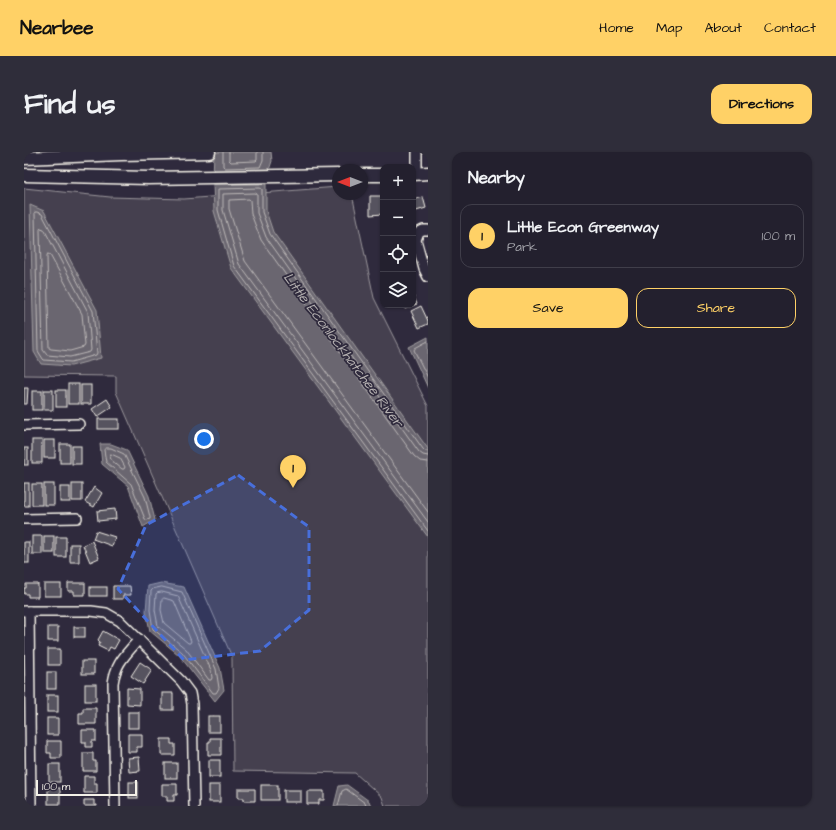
<!DOCTYPE html>
<html lang="en">
<head>
<meta charset="utf-8">
<style>
  :root { --surface:#23202e; --page:#2f2d3a; --text:#f1f3f6; --muted:#a3a3aa; --line:#403e4a; --accent:#ffd166 }
  body { margin:0; font-family:"Architects Daughter",sans-serif; background:var(--page); color:var(--text) }
  .controls { position:absolute; right:12px; top:12px; display:grid; overflow:hidden; border-radius:8px; box-shadow:0 1px 3px #0004 }
  .controls button { width:36px; height:36px; display:grid; place-items:center; padding:0; border:0; border-bottom:1px solid var(--line); background:var(--surface); color:var(--text); font:20px sans-serif }
  .compass { position:absolute; left:308px; top:12px; width:36px; height:36px; border-radius:50%; background:var(--surface); box-shadow:0 1px 3px #0004; rotate:270deg }
  .scale { position:absolute; left:12px; bottom:10px; width:101px; box-sizing:border-box; padding-left:4px; border:2px solid #f4f1e8; border-top:0; font-size:11px; line-height:14px; white-space:nowrap; color:#f4f1e8; -webkit-text-stroke:3px #2f2a3d; paint-order:stroke }
  .you { position:absolute; left:180px; top:287px; width:14px; height:14px; margin:-10px; border:3px solid #fff; border-radius:50%; background:#1a73e8; box-shadow:0 0 0 6px #1a73e833 }
  .badge { display:grid; place-items:center; width:26px; height:26px; border-radius:50%; background:var(--accent); color:#111; font-size:13px; font-weight:700 }
  .pin { position:absolute; translate:-50% -33px; filter:drop-shadow(0 1px 2px #0008) }
  .pin::after { content:''; position:absolute; top:21px; width:14px; height:12px; background:inherit; clip-path:polygon(0 0,100% 0,50% 100%) }
  .list { margin:0; padding:0; list-style:none }
  h2 { display:flex; justify-content:space-between; align-items:center; height:52px; margin:0; padding:0 16px; font-size:17px }
  h2 small { font-size:13px; font-weight:400; color:var(--muted) }
  .list li { display:grid; grid-template-columns:26px 1fr auto; gap:12px; align-items:center; box-sizing:border-box; height:64px; margin:0 8px 8px; padding:0 8px; border:1px solid var(--line); border-radius:12px }
  .list b { display:block; font-size:15px; white-space:nowrap }
  .list p { margin:0; font-size:13px; white-space:nowrap; color:var(--muted) }
  .list em { font-size:13px; font-style:normal; color:var(--muted) }
  .actions { display:flex; gap:8px; padding:12px 16px }
  .actions a { flex:1; padding:9px 0; border:1px solid var(--accent); border-radius:12px; text-align:center; font-size:14px; color:var(--accent) }
  .actions .main { background:var(--accent); color:#111 }
  .icon { flex:none; width:22px; height:22px; fill:none; stroke:currentColor; stroke-width:2; stroke-linecap:round; stroke-linejoin:round }
  .map { position:relative; flex:none; width:404px; height:654px; overflow:hidden; border-radius:12px }
  header { display:flex; align-items:center; gap:24px; box-sizing:border-box; height:56px; padding:0 20px; background:var(--accent); color:#111 }
  header strong { font-size:19px }
  nav { display:flex; gap:22px; margin-inline-start:auto; font-size:14px }
  .intro { display:flex; align-items:center; justify-content:space-between; box-sizing:border-box; height:96px; padding:0 24px }
  h1 { margin:0; font-size:28px }
  .button { padding:10px 18px; border-radius:12px; background:var(--accent); color:#111; font-size:14px; font-weight:700 }
  main { display:flex; gap:24px; padding:0 24px }
  aside { flex:1; background:var(--surface); border-radius:12px; box-shadow:0 1px 3px #0004 }
  .map>svg:first-child { display:block }
  .green { fill:#454050; stroke:#9c989c }
  .water { fill:#6a6670; stroke:#a19ea0 }
  .lines { fill:none; stroke-linecap:round; stroke-linejoin:round }
  .shore { stroke:#bdb9b8; stroke-width:1 }
  .building { fill:#56525f; stroke:#f4f1e8 }
  .minor-casing { stroke:#f4f1e8; stroke-width:12 }
  .major-casing { stroke:#f4f1e8; stroke-width:15 }
  .minor { stroke:#2f2a3d; stroke-width:9 }
  .major { stroke:#2f2a3d; stroke-width:12 }
  .marked { fill:#486fdb; fill-opacity:0.2; stroke:#486fdb; stroke-width:3; stroke-dasharray:8 5; stroke-linejoin:round }
  .labels { text-anchor:middle; dominant-baseline:central; stroke-width:3.5; stroke-linejoin:round; paint-order:stroke }
  .water-label { font-size:14px; font-style:italic; fill:#b6b2b2; stroke:#2f2a3d }
</style>
</head>
<body>
<header>
<strong>Nearbee</strong>
<nav><a>Home</a><a>Map</a><a>About</a><a>Contact</a></nav>
</header>
<div class="intro"><h1>Find us</h1><a class="button">Directions</a></div>
<main>
<div class="map">
<svg width="404" height="654" viewBox="0 0 404 654">
  <rect width="100%" height="100%" fill="#2f2a3d"/>
  <filter id="ink" filterUnits="userSpaceOnUse"><feTurbulence type="fractalNoise" baseFrequency=".025" numOctaves="2"/><feDisplacementMap in="SourceGraphic" scale="8" xChannelSelector="R" yChannelSelector="G"/><feConvolveMatrix kernelMatrix="1 2 1 2 8 2 1 2 1" color-interpolation-filters="sRGB"/></filter>
  <g filter="url(#ink)">
    <!-- green -->
    <path class="green" d="M314,35v7h14l22,104 54,108v400h-43l-3,-9 -27,-24 -122,-2 -1,-114 -116,-265v-16l-92,-1v-187l86,9 74,2z"/>
    <!-- water -->
    <g class="water">
      <path d="M190,0h57l1,9 -5,15 -54,1z"/>
      <path d="M189,32h53v27l7,21 155,217v88l-197,-269 -17,-57z"/>
      <path d="M6,53l14,6 53,99 4,48 -30,8 -30,-2 -7,-12z"/>
      <path d="M404,185v51l-19,-41z"/>
      <path d="M76,292h11l16,6 22,46 6,24 -12,7 -15,-41 -26,-22z"/>
      <path d="M137,431l23,4 36,81 4,22 -9,11 -36,-46 -29,-24 -4,-20 2,-25z"/>
      <path d="M323,633l22,16 2,5h-37l5,-20z"/>
    </g>
    <g class="lines">
      <!-- shore -->
      <g class="shore">
        <path d="M199,0v14l2,2 35,-1 3,-7v-8"/>
        <path d="M205,0v8l2,2 25,-1 1,-1v-8"/>
        <path d="M11,60h2l5,2 51,97 4,42 -1,2 -25,7 -27,-2 -1,-1 -5,-8 -3,-137z"/>
        <path d="M17,76l3,1 44,83 3,38 -1,2 -20,5 -23,-2 -4,-5 -3,-120z"/>
        <path d="M24,102l2,1 32,59 3,31 -1,2 -14,4 -19,-2 -2,-1 -2,-92z"/>
        <path d="M404,189l-13,7 -1,2 14,28"/>
        <path d="M82,296h5l13,6 21,43 5,20v2l-3,1 -2,-1 -14,-35 -25,-22 -2,-12z"/>
        <path d="M404,299h-3l-2,-2 -153,-215 -8,-22v-23l-2,-1 -42,1v21l16,56 194,265"/>
        <path d="M87,302l9,4 5,9 -1,2h-2l-11,-9 -1,-4z"/>
        <path d="M404,304l-5,-1 -4,-3 -153,-215 -9,-24v-19l-2,-1 -32,1v16l16,54 189,258"/>
        <path d="M404,310l-8,-1 -6,-5 -153,-216 -10,-26 -1,-14 -1,-1 -20,1v9l16,52 183,251"/>
        <path d="M138,435l20,5 34,77 3,19 -3,5h-3l-31,-41 -29,-23 -3,-19 1,-19 2,-2z"/>
        <path d="M138,440l16,4 33,74 1,8 -1,2h-2l-23,-31 -28,-23 -3,-16 1,-16 1,-1z"/>
        <path d="M140,446l10,3 17,40 -1,2h-2l-24,-20 -3,-13 1,-10z"/>
        <path d="M314,654l4,-15 4,-2 19,14 1,3"/>
      </g>
    </g>
    <!-- building -->
    <g class="building">
      <path d="M346,44h12l1,18 -13,1z"/>
      <path d="M399,45l3,11 -13,4v-12z"/>
      <path d="M389,143l4,9 -12,5 -2,-4h10z"/>
      <path d="M397,154l7,15v3l-9,4 -8,-17z"/>
      <rect x="44" y="232" width="11" height="20"/>
      <rect x="57" y="233" width="10" height="19"/>
      <path d="M0,236h4l-1,16h-3z"/>
      <rect x="20" y="238" width="9" height="20"/>
      <rect x="32" y="238" width="10" height="17"/>
      <rect x="8" y="239" width="10" height="19"/>
      <path d="M83,247l5,8 -15,10 -5,-8z"/>
      <rect x="74" y="267" width="21" height="10"/>
      <rect x="8" y="288" width="10" height="23"/>
      <rect x="20" y="288" width="11" height="18"/>
      <rect x="36" y="292" width="10" height="19"/>
      <rect x="48" y="294" width="9" height="18"/>
      <rect x="0" y="296" width="4" height="17"/>
      <rect x="0" y="331" width="5" height="23"/>
      <rect x="8" y="332" width="10" height="21"/>
      <rect x="20" y="332" width="10" height="21"/>
      <rect x="48" y="332" width="10" height="17"/>
      <rect x="36" y="335" width="10" height="15"/>
      <path d="M70,335l8,6 -8,14 -9,-5z"/>
      <path d="M91,357l1,10 -18,2 -1,-10z"/>
      <path d="M72,379l19,6 -3,9 -19,-7z"/>
      <rect x="8" y="384" width="10" height="18"/>
      <rect x="20" y="384" width="10" height="17"/>
      <rect x="32" y="385" width="10" height="20"/>
      <path d="M68,389l7,17 -9,4 -7,-17z"/>
      <rect x="0" y="390" width="5" height="21"/>
      <rect x="46" y="392" width="9" height="18"/>
      <path d="M44,431h17v12h-11v-4h-6z"/>
      <path d="M2,432h12v13h-10v-3h-4v-6h2z"/>
      <rect x="20" y="432" width="17" height="12"/>
      <path d="M89,434h17l1,9h-8v4h-10z"/>
      <rect x="66" y="435" width="17" height="9"/>
      <rect x="24" y="475" width="10" height="14"/>
      <rect x="50" y="475" width="11" height="10"/>
      <path d="M79,479l16,9 -5,9 -4,-2 -2,4 -10,-5 2,-4 -2,-2z"/>
      <rect x="24" y="497" width="12" height="16"/>
      <rect x="58" y="509" width="12" height="13"/>
      <path d="M116,510l12,8 -9,14 -12,-8z"/>
      <rect x="23" y="520" width="9" height="17"/>
      <rect x="61" y="532" width="11" height="17"/>
      <path d="M103,536l13,1v16l-13,-1z"/>
      <rect x="138" y="541" width="11" height="17"/>
      <rect x="23" y="543" width="11" height="17"/>
      <path d="M59,556h13v16h-17v-11h4z"/>
      <rect x="104" y="560" width="11" height="16"/>
      <rect x="184" y="564" width="12" height="16"/>
      <rect x="23" y="566" width="11" height="17"/>
      <path d="M58,578h14v11h-4v6h-6v-5h-4z"/>
      <path d="M104,582h14v13h-5v5h-9z"/>
      <path d="M186,586h11v17h-13v-13h2z"/>
      <path d="M137,587h10v5h4v11h-14z"/>
      <path d="M23,589h14v17h-10v-5h-4z"/>
      <path d="M59,601h10v8h3v10h-13z"/>
      <path d="M115,605l1,14 -11,1 -1,-14z"/>
      <rect x="185" y="608" width="11" height="17"/>
      <rect x="141" y="611" width="12" height="15"/>
      <rect x="25" y="612" width="11" height="18"/>
      <path d="M60,624h10v7h3v10h-13z"/>
      <rect x="105" y="630" width="9" height="16"/>
      <path d="M138,632h15v11h-3v6h-7v-5h-5z"/>
      <rect x="185" y="633" width="11" height="17"/>
      <rect x="237" y="633" width="17" height="15"/>
      <rect x="24" y="636" width="12" height="16"/>
      <path d="M214,637h17v12h-11v-3h-6z"/>
      <rect x="260" y="638" width="17" height="12"/>
      <path d="M283,639h17v9h-5v4h-12z"/>
      <path d="M60,648h10v5h3v1h-13z"/>
    </g>
    <g class="lines">
      <!-- minor casing -->
      <g class="minor-casing">
        <g id="minor">
          <path d="M393,0v22"/>
          <path d="M404,78h-5l-4,2 -3,8 8,29 4,8"/>
          <path d="M0,273l55,-1"/>
          <path d="M0,367l53,-1"/>
          <path d="M0,459h67l15,2 14,8 61,60 9,12 2,11 2,102"/>
          <path d="M5,459l2,195"/>
          <path d="M91,654l-2,-123c3,-21 13,-28 26,-44"/>
        </g>
      </g>
      <!-- major casing -->
      <g class="major-casing">
        <g id="major">
          <path d="M0,6l97,-4 88,-2"/>
          <path d="M389,22l15,-1"/>
          <path d="M0,23l124,3 190,-3"/>
          <path d="M338,23h21"/>
        </g>
      </g>
      <!-- minor -->
      <use href="#minor" class="minor"/>
      <!-- major -->
      <use href="#major" class="major"/>
    </g>
  </g>
  <!-- marked area -->
  <path class="marked" d="M214,323l71,52v83l-49,41 -76,9 -66,-71 28,-64z"/>
  <g class="labels">
    <!-- water labels -->
    <g class="water-label">
      <text transform="translate(319 198) rotate(53)">Little Econlockhatchee River</text>
    </g>
  </g>
</svg>
<div class="controls">
<button>+</button>
<button>−</button>
<button><svg class="icon" aria-label="locate" viewBox="0 0 24 24"><circle cx="12" cy="12" r="6"/><path d="M12 2v4M12 18v4M2 12h4M18 12h4"/></svg></button>
<button><svg class="icon" aria-label="layers" viewBox="0 0 24 24"><path d="M12 4l9 5-9 5-9-5zM3 14l9 5 9-5"/></svg></button>
</div>
<svg class="compass" viewBox="-18 -18 36 36"><path d="M0-13l5 13h-10z" fill="#e53935"/><path d="M0 13l5-13h-10z" fill="#a3a3aa"/></svg>
<div class="scale">100 m</div>
<div class="you"></div>
<div class="pin badge" style="left:269px;top:336px">1</div>
</div>
<aside>
<h2>Nearby<small></small></h2>
<ul class="list">
<li><span class="badge">1</span><div><b>Little Econ Greenway</b><p>Park</p></div><em>100 m</em></li>
</ul>
<div class="actions"><a class="main">Save</a><a>Share</a></div>
</aside>
</main>
</body>
</html>
